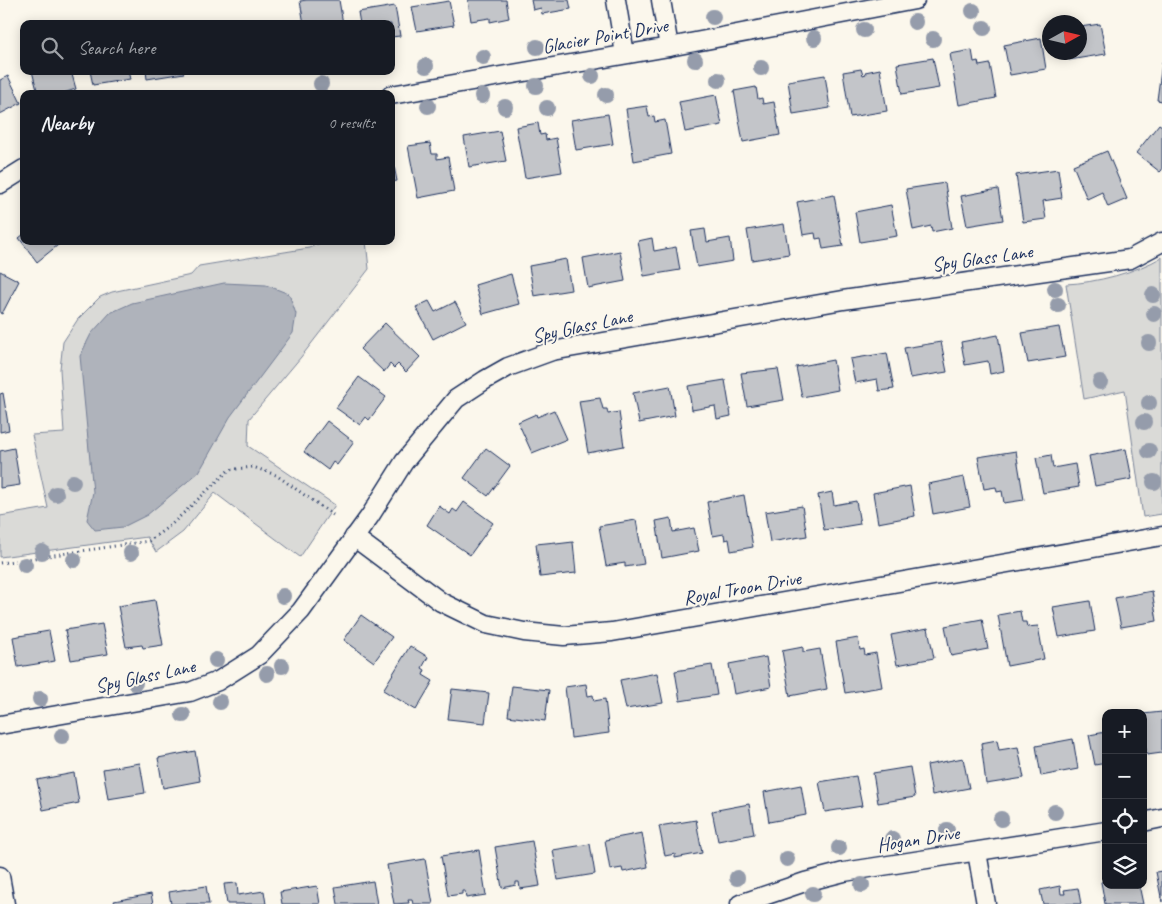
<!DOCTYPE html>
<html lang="en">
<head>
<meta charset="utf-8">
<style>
  :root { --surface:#171b24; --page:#242831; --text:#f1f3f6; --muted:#9ea1a6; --line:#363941 }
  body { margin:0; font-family:Caveat,sans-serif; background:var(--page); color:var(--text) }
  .controls { position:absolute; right:15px; bottom:15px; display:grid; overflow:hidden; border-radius:10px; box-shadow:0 2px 12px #0003 }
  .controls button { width:45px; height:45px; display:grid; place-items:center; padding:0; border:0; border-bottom:1px solid var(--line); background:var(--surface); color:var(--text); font:25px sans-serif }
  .compass { position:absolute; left:1042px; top:15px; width:45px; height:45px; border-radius:50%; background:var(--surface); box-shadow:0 2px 12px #0003; rotate:82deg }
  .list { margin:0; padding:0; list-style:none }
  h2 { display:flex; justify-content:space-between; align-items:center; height:65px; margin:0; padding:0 20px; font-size:21px }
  h2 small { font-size:16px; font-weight:400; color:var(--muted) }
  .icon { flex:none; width:28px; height:28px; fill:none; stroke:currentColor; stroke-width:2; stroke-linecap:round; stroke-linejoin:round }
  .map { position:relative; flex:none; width:1162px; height:904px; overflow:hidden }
  .search { position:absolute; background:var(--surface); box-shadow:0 2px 12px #0003; left:20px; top:20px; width:375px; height:55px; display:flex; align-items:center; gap:12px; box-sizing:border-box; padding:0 18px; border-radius:10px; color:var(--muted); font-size:19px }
  .panel { position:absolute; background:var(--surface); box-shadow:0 2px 12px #0003; left:20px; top:90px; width:375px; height:155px; border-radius:10px }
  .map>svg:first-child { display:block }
  .green { fill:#dadad7; stroke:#7a849a }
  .water { fill:#afb3bb; stroke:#747e96 }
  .building { fill:#c3c5c9; stroke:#1b2f5e }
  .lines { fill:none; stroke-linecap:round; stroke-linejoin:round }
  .street-casing { stroke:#1b2f5e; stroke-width:21 }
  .path { stroke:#1b2f5e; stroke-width:3; stroke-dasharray:1 4; stroke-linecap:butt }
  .street { stroke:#fbf7ec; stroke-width:18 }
  .tree { fill:#959cab }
  .labels { text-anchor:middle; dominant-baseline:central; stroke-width:4; stroke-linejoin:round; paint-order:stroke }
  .street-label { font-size:20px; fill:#1b2f5e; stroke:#fbf7ec }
</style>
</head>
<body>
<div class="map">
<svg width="1162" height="904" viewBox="0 0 1162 904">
  <rect width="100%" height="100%" fill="#fbf7ec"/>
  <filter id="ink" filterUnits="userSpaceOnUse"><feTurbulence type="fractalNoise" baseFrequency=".02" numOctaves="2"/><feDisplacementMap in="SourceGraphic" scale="10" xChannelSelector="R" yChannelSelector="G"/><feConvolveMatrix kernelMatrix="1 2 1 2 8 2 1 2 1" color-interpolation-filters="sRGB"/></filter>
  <g filter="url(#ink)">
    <!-- green -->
    <g class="green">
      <path d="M325,241h41l3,28 -68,88 -52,62 -1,27 87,59 -35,52 -85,-64 -32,39 -27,20 -9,-15 -147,20v-41l48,-8 -16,-73 32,-2 -4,-64 3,-27 15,-23 22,-22 12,-5 79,-17 8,-9 110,-18z"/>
      <path d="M1162,257v257l-19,3 -18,-127 -41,9 -18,-115c29,-1 71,-12 96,-27z"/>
    </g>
    <!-- water -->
    <path class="water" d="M224,283l42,2 23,9 7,20 -3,19 -63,84 -31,55 -52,43 -24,12 -28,3 -8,-10 6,-28 -13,-136 11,-22 19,-21 22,-10z"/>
    <!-- building -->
    <g class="building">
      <path d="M307,0h32l4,24h-39l-4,-23z"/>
      <path d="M468,0h38l3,18 -19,4v-4l-19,3z"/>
      <path d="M531,0h38l2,9 -29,5 -1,-6 -8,2z"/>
      <path d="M449,1l5,24 -37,6 -5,-24z"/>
      <path d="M395,6l5,30 -9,1v-13h-31l-2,-12z"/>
      <path d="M1100,24l6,30 -37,6 -1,-8h12v-25z"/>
      <path d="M1041,38l5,31 -36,6 -6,-30z"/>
      <path d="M972,50l2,12 4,-1 1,5 11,-2 6,34 -37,7 -9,-51z"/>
      <path d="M933,58l6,30 -37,6 -5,-30z"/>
      <path d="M1162,63v38l-5,-1z"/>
      <path d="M861,69l2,6 3,-1 -1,-2 15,-3 7,42 -37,6 -7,-45z"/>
      <path d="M32,71h39l5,18 -16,5h-22z"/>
      <path d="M90,71h38l2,8 -37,6z"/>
      <path d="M146,71h38v2l-37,6z"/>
      <path d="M825,75l5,33 -37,6 -5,-33z"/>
      <path d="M8,76l13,27 -21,11v-34z"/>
      <path d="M756,87l2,12 4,-1 1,6 11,-2 6,33 -37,7 -9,-51z"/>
      <path d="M716,95l6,30 -37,7 -6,-30z"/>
      <path d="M647,106l2,11 5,-1 1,6 10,-2 6,34 -37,7 -8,-52z"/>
      <path d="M608,114l5,30 -37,6 -5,-30z"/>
      <path d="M538,123l2,12 5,-1 1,6 10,-2 6,34 -37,6 -9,-51z"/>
      <path d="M1159,124l3,2v44l-2,2 -24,-19z"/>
      <path d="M500,131l6,30 -37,6 -5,-30z"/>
      <path d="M430,143l2,11h5v5l11,-2 6,34 -36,7 -10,-52z"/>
      <path d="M391,151l6,30 -6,1z"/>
      <path d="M1107,151l20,48 -19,8 -6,-15 -15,7 -14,-34z"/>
      <path d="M1058,169l4,29 -19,3 3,18 -23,3 -7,-47z"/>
      <path d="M945,183l7,45 -20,4 -1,-6 -18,4 -7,-41z"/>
      <path d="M998,189l5,31 -36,6 -6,-30z"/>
      <path d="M834,195l9,51 -20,3 -2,-11 -5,1 -1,-6 -12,2 -6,-33z"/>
      <path d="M891,205l6,31 -37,6 -5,-30z"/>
      <path d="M784,224l5,30 -37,6 -5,-30z"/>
      <path d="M705,229l2,13 23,-4 3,23 -36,6 -6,-36z"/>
      <path d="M24,234v7h39l-26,21 -18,-24z"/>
      <path d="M652,238l2,13 22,-4 4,23 -36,6 -6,-35z"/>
      <path d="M620,251l5,30 -37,7 -5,-30z"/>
      <path d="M566,259l5,31 -37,6 -5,-30z"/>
      <path d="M0,271l19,10 -17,33 -2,-1z"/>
      <path d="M511,274l8,30 -36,10 -8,-29z"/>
      <path d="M429,301l6,11 20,-10 11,20 -33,17 -17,-32z"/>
      <path d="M385,323l35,34 -14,15 -8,-8 -4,4 -4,-4 -6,8 -24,-23z"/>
      <path d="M1059,327l6,30 -37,6 -6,-30z"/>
      <path d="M998,335l6,36 -14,3 -2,-13 -23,4 -4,-23z"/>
      <path d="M941,342l6,30 -37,6 -6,-30z"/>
      <path d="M887,353l7,36 -15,2 -2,-12 -22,4 -5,-24z"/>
      <path d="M833,360l5,30 -36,7 -6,-30z"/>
      <path d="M778,369l6,31 -37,6 -6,-33z"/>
      <path d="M359,377l27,20 -17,23 -3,-3 -6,8 -24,-17z"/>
      <path d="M725,380l6,36 -14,3 -2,-13 -23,4 -4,-24z"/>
      <path d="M670,386l5,30 -36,7 -6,-30z"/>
      <path d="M3,393l6,37 -9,2v-38z"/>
      <path d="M600,398l3,11h4l1,5 11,-2 5,34 -36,7 -9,-52z"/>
      <path d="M554,410l13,29 -35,14 -14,-31 18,-8 1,3z"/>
      <path d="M327,421l27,21 -17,23 -4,-3 -5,8 -24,-18z"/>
      <path d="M14,448l6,37 -20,3v-37z"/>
      <path d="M486,448l24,18 -22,30 -24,-18z"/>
      <path d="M1126,449l6,30 -37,7 -6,-30z"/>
      <path d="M1016,451l8,49 -20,3 -2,-12 -5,1 -1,-5 -12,2 -6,-32z"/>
      <path d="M1051,455l2,13 22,-4 4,23 -36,6 -7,-35z"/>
      <path d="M964,477l6,30 -37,7 -5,-30z"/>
      <path d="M910,486l5,30 -37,7 -5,-30z"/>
      <path d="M832,492l2,13 22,-4 4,23 -36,6 -6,-35z"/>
      <path d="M744,495l9,52 -22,4 -2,-12 -4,1 -1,-6 -11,2 -6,-34z"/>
      <path d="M464,502l29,21 -23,32 -43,-30 12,-19 11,8 3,-5 4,3z"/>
      <path d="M802,506l5,30 -37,6 -5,-30z"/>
      <path d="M671,518l2,14 21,-4 5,23 -37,7 -6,-37z"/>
      <path d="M636,520l8,44 -19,3v-4l-19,3 -7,-40z"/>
      <path d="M556,542v2l17,-2 3,31 -36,4 -4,-33z"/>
      <path d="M1152,591l5,30 -36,6 -6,-29z"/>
      <path d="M155,600l8,45 -20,3 -1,-3 -16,2 -8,-41z"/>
      <path d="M1090,601l5,30 -36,6 -6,-30z"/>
      <path d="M1020,611l2,11h4l1,5 11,-1 6,33 -37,7 -9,-51z"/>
      <path d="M361,615l31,22 -18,25 -30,-22z"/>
      <path d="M982,619l6,30 -37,7 -6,-30z"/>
      <path d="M102,624l6,30 -37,6 -6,-30z"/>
      <path d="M928,628l6,30 -37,7 -6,-30z"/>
      <path d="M49,631l6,30 -37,6 -5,-30z"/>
      <path d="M858,638l2,12 4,-1 1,6 11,-2 6,34 -37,6 -9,-51z"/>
      <path d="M410,646l18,11 -6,11 3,2 -2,5 10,6 -17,29 -33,-20z"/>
      <path d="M803,647v5l17,-3 7,40 -37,7 -8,-45z"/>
      <path d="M766,657l5,30 -37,7 -5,-30z"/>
      <path d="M712,665l5,30 -37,6 -5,-30z"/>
      <path d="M657,673l6,30 -37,6 -6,-29z"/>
      <path d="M586,684l2,12 5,-1 1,6 11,-2 4,34 -38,5 -6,-51z"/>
      <path d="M512,686l37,4 -4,31 -37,-5z"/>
      <path d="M452,689l37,4 -4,30 -37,-4z"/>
      <path d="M1162,712v41l-15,2 -4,-22v-19z"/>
      <path d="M1106,732v31l-11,2 -6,-30z"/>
      <path d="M1073,739l5,30 -37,7 -5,-30z"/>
      <path d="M997,740l2,10 19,-3 6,31 -38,6 -5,-41z"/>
      <path d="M195,751l5,30 -37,7 -5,-30z"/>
      <path d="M963,758l6,30 -37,7 -5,-30z"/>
      <path d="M140,763l5,30 -37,6 -5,-30z"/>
      <path d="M910,767l5,30 -37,6 -5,-30z"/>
      <path d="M74,773l5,30 -36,7 -6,-30z"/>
      <path d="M856,776l6,30 -37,6 -6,-30z"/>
      <path d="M801,785l5,30 -37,7 -5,-30z"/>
      <path d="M749,804l5,30 -36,7 -6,-30z"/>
      <path d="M696,820l6,33 -27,5v-4l-10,2 -6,-30z"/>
      <path d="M642,833l6,34 -25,5 -1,-4 -12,2 -5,-30z"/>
      <path d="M532,841l8,45 -20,3 -1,-7h-3v3l-14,3 -7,-41z"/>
      <path d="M590,844l5,30 -37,6 -5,-30z"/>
      <path d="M479,850l7,45 -20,3 -1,-7h-3v3l-14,2 -7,-40z"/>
      <path d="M425,859l8,45h-20l-1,-4h-4l1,3 -15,1 -7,-39z"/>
      <path d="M1162,871v31l-6,-30z"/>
      <path d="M373,881l4,23h-39l-3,-17z"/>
      <path d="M1106,881v4h33l4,19h-38l-4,-22z"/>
      <path d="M237,883l1,12 26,-4 2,13h-39l-3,-20z"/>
      <path d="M206,886l3,18h-38l-2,-12z"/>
      <path d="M317,886l3,18h-38l-2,-12z"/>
      <path d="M1060,886l1,8h4l-1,-4 14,-2 3,16h-38l-3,-14z"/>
      <path d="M151,894l2,10h-38l-1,-3z"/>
    </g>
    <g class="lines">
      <!-- street casing -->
      <g class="street-casing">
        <g id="street">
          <path d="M616,0l9,54"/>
          <path d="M661,0l8,47"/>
          <path d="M391,95l278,-48 246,-47"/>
          <path d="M0,184l24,-15"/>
          <path d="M354,537l87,65 45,22 38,8 40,4 48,-4 550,-96"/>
          <path d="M0,725l190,-33 28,-11 41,-26 42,-44 69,-95 34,-54 52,-63 29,-19 23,-13 44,-16 291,-51 287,-41 32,-17"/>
          <path d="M1143,822l19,-4"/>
          <path d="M977,852l9,52"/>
          <path d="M0,876l5,28"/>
          <path d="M740,904l65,-22 39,-10 262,-41"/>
        </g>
      </g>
      <!-- path -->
      <path class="path" d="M0,563l149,-22 23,-17 57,-54 24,-3 23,8 57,40"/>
      <!-- street -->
      <use href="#street" class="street"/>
    </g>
    <!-- trees -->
    <g class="tree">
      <circle cx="973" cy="11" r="8"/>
      <circle cx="713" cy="17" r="8"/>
      <circle cx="915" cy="22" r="8"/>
      <circle cx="984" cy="28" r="8"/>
      <circle cx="864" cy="30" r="8"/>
      <circle cx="814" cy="38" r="8"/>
      <circle cx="933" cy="39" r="8"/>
      <circle cx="537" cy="47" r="8"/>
      <circle cx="483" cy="57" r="8"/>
      <circle cx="695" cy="60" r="8"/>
      <circle cx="426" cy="66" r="8"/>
      <circle cx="761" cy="68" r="8"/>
      <circle cx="592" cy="76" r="8"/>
      <circle cx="718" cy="80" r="8"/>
      <circle cx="321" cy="84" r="8"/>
      <circle cx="536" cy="86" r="8"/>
      <circle cx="606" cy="95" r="8"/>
      <circle cx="482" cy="96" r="8"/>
      <circle cx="428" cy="106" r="8"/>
      <circle cx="505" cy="107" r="8"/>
      <circle cx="547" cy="108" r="8"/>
      <circle cx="1055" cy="289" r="8"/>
      <circle cx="1153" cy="295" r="8"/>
      <circle cx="1058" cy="305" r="8"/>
      <circle cx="1154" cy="314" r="8"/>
      <circle cx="1149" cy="343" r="8"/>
      <circle cx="1100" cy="382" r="8"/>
      <circle cx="1149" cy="403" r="8"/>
      <circle cx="1144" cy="422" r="8"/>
      <circle cx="1149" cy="451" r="8"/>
      <circle cx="73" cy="482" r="8"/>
      <circle cx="1154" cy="482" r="8"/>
      <circle cx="56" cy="494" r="8"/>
      <circle cx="42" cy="552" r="8"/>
      <circle cx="131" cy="553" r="8"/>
      <circle cx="74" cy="560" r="8"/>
      <circle cx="25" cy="565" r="8"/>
      <circle cx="283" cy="596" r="8"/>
      <circle cx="216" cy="660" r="8"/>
      <circle cx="282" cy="666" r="8"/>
      <circle cx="267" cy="674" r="8"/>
      <circle cx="135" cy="683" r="8"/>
      <circle cx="40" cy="699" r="8"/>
      <circle cx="220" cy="702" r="8"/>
      <circle cx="183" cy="715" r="8"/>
      <circle cx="62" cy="736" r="8"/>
      <circle cx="1055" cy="812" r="8"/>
      <circle cx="1001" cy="819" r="8"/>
      <circle cx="947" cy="830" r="8"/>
      <circle cx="892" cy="839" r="8"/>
      <circle cx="839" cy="848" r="8"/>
      <circle cx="787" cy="859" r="8"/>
      <circle cx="737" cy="878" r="8"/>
      <circle cx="862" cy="885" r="8"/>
      <circle cx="813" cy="894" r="8"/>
    </g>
  </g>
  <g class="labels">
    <!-- street labels -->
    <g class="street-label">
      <text transform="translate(605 36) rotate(-10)">Glacier Point Drive</text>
      <text transform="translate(982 258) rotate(-8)">Spy Glass Lane</text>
      <text transform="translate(582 326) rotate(-12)">Spy Glass Lane</text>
      <text transform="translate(742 588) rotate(-10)">Royal Troon Drive</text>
      <text transform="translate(145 676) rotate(-12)">Spy Glass Lane</text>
      <text transform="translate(918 839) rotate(-9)">Hogan Drive</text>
    </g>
  </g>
</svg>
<div class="controls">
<button>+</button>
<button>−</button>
<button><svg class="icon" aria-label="locate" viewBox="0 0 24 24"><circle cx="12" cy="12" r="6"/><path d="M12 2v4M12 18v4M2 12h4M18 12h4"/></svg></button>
<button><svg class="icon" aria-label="layers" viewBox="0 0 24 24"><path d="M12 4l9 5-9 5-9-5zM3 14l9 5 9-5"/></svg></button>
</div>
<svg class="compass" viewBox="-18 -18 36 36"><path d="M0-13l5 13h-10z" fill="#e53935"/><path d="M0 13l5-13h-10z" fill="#9ea1a6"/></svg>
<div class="search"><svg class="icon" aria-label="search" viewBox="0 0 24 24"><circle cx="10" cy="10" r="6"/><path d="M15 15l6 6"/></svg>Search here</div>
<section class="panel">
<h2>Nearby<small>0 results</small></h2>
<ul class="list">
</ul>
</section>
</div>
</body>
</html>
